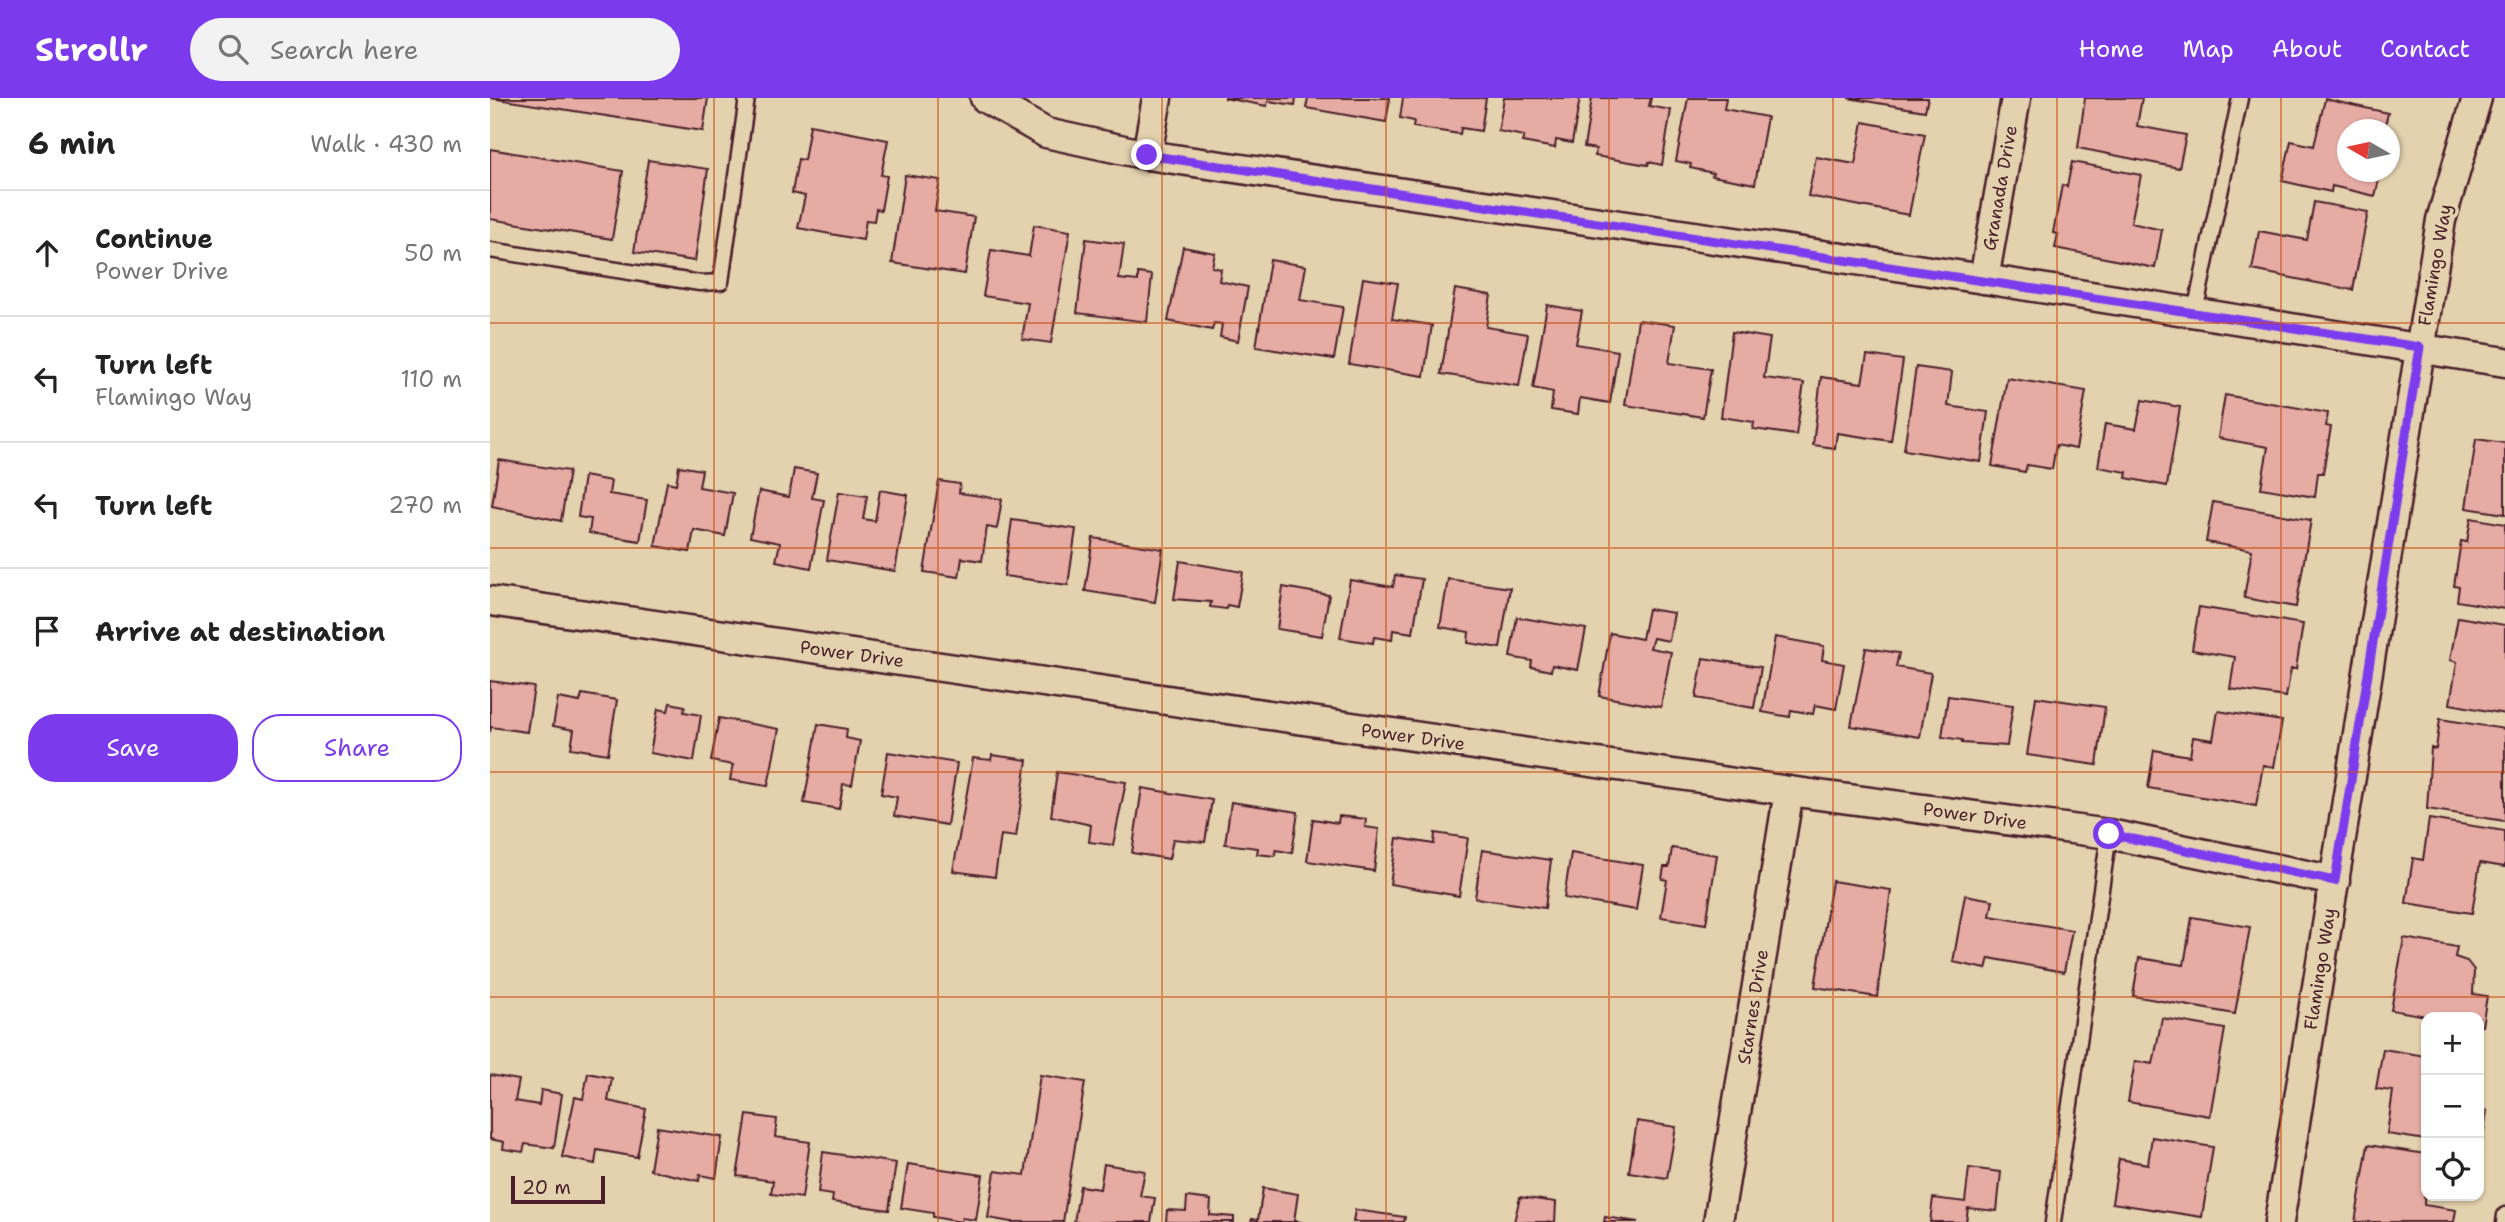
<!DOCTYPE html>
<html lang="en">
<head>
<meta charset="utf-8">
<style>
  :root { --surface:#fff; --page:#f2f2f2; --text:#222; --muted:#767676; --line:#e0e0e0; --accent:#7c3aed }
  body { margin:0; font-family:"Shantell Sans",sans-serif; background:var(--page); color:var(--text) }
  .controls { position:absolute; right:21px; bottom:21px; display:grid; overflow:hidden; border-radius:14px; box-shadow:0 2px 5px #0004 }
  .controls button { width:63px; height:63px; display:grid; place-items:center; padding:0; border:0; border-bottom:2px solid var(--line); background:var(--surface); color:var(--text); font:35px sans-serif }
  .compass { position:absolute; left:1847px; top:21px; width:63px; height:63px; border-radius:50%; background:var(--surface); box-shadow:0 2px 5px #0004; rotate:279deg }
  .scale { position:absolute; left:21px; bottom:18px; width:94px; box-sizing:border-box; padding-left:7px; border:4px solid #4a1f2b; border-top:0; font-size:19px; line-height:24px; white-space:nowrap; color:#4a1f2b; -webkit-text-stroke:5px #e4d2af; paint-order:stroke }
  .stop { position:absolute; width:21px; height:21px; margin:-16px; border:5px solid #7c3aed; border-radius:50%; background:#fff }
  .stop.end { background:#7c3aed; border-color:#fff; box-shadow:0 2px 7px #0008 }
  .list { margin:0; padding:0; list-style:none }
  h2 { display:flex; justify-content:space-between; align-items:center; height:91px; margin:0; padding:0 28px; font-size:30px }
  h2 small { font-size:23px; font-weight:400; color:var(--muted) }
  .list li { display:grid; grid-template-columns:46px 1fr auto; gap:21px; align-items:center; box-sizing:border-box; height:126px; padding:0 28px; border-top:2px solid var(--line) }
  .list b { display:block; font-size:26px; white-space:nowrap }
  .list p { margin:0; font-size:23px; white-space:nowrap; color:var(--muted) }
  .list em { font-size:23px; font-style:normal; color:var(--muted) }
  .actions { display:flex; gap:14px; padding:21px 28px }
  .actions a { flex:1; padding:16px 0; border:2px solid var(--accent); border-radius:28px; text-align:center; font-size:24px; color:var(--accent) }
  .actions .main { background:var(--accent); color:#fff }
  .icon { flex:none; width:38px; height:38px; fill:none; stroke:currentColor; stroke-width:2; stroke-linecap:round; stroke-linejoin:round }
  .map { position:relative; flex:none; width:2015px; height:1124px; overflow:hidden }
  header { display:flex; align-items:center; gap:42px; box-sizing:border-box; height:98px; padding:0 35px; background:var(--accent); color:#fff }
  header strong { font-size:33px }
  nav { display:flex; gap:38px; margin-inline-start:auto; font-size:24px }
  .search { width:490px; height:63px; background:var(--page); display:flex; align-items:center; gap:18px; box-sizing:border-box; padding:0 24px; border-radius:38px; color:var(--muted); font-size:26px }
  main { display:flex }
  aside { flex:1; background:var(--surface) }
  .map>svg:first-child { display:block }
  .building { fill:#e6aca4; stroke:#4a1f2b; stroke-width:2 }
  .lines { fill:none; stroke-linecap:round; stroke-linejoin:round }
  .service-casing { stroke:#4a1f2b; stroke-width:19 }
  .minor-casing { stroke:#4a1f2b; stroke-width:33 }
  .service { stroke:#e4d2af; stroke-width:14 }
  .minor { stroke:#e4d2af; stroke-width:28 }
  .route { stroke:#7c3aed; stroke-width:9 }
  .grid { fill:none; stroke:#c84d12; stroke-width:2; stroke-opacity:0.55 }
  .labels { text-anchor:middle; dominant-baseline:central; stroke-width:7; stroke-linejoin:round; paint-order:stroke }
  .street-label { font-size:18px; fill:#4a1f2b; stroke:#e4d2af }
</style>
</head>
<body>
<header>
<strong>Strollr</strong>
<div class="search"><svg class="icon" aria-label="search" viewBox="0 0 24 24"><circle cx="10" cy="10" r="6"/><path d="M15 15l6 6"/></svg>Search here</div>
<nav><a>Home</a><a>Map</a><a>About</a><a>Contact</a></nav>
</header>
<main>
<aside>
<h2>6 min<small>Walk · 430 m</small></h2>
<ul class="list">
<li><svg class="icon" aria-label="ahead" viewBox="0 0 24 24"><path d="M12 20V5M6 11l6-6 6 6"/></svg><div><b>Continue</b><p>Power Drive</p></div><em>50 m</em></li>
<li><svg class="icon" aria-label="left" viewBox="0 0 24 24"><path d="M17 20v-9H6M10 6l-5 5 5 5"/></svg><div><b>Turn left</b><p>Flamingo Way</p></div><em>110 m</em></li>
<li><svg class="icon" aria-label="left" viewBox="0 0 24 24"><path d="M17 20v-9H6M10 6l-5 5 5 5"/></svg><div><b>Turn left</b></div><em>270 m</em></li>
<li><svg class="icon" aria-label="arrive" viewBox="0 0 24 24"><path d="M6 21V4h12l-3 4 3 4H6"/></svg><div><b>Arrive at destination</b></div></li>
</ul>
<div class="actions"><a class="main">Save</a><a>Share</a></div>
</aside>
<div class="map">
<svg width="2015" height="1124" viewBox="0 0 2015 1124">
  <rect width="100%" height="100%" fill="#e4d2af"/>
  <filter id="ink" filterUnits="userSpaceOnUse"><feTurbulence type="fractalNoise" baseFrequency=".0143" numOctaves="2"/><feDisplacementMap in="SourceGraphic" scale="14" xChannelSelector="R" yChannelSelector="G"/><feConvolveMatrix kernelMatrix="1 2 1 2 8 2 1 2 1" color-interpolation-filters="sRGB"/></filter>
  <g filter="url(#ink)">
    <!-- building -->
    <g class="building">
      <path d="M0,0h218l-5,33z"/>
      <path d="M734,0h72l-1,7 -27,-4 -1,5z"/>
      <path d="M818,0h82l-4,24 -80,-14z"/>
      <path d="M913,0h83l-5,33 -20,-3 -1,6 -47,-7 1,-6 -14,-3z"/>
      <path d="M1014,0h76l-8,45 -16,-3 -1,8 -33,-6 2,-6 -26,-5z"/>
      <path d="M1102,0h59l-2,8 22,4 -9,55 -13,-3 -1,3 -53,-9 1,-7 -12,-2z"/>
      <path d="M1198,0h38l-2,11 43,8 -12,67 -43,-8 1,-3 -23,-5 1,-4 -15,-3z"/>
      <path d="M1358,0h80l-3,13z"/>
      <path d="M1595,0h57l-5,28 49,9 -7,33 -101,-20z"/>
      <path d="M1835,1l63,14 -4,17h-37v42h34l-6,24 -43,-10 -1,6 -49,-11 9,-40 23,5z"/>
      <path d="M1373,24l62,12 -16,81 -101,-19 8,-39 39,7z"/>
      <path d="M320,27l78,15 -7,35 6,1 -6,34 -5,-1 -2,12 -8,-1 -3,20 -65,-12 7,-32 -13,-3 6,-34 6,1z"/>
      <path d="M0,51l133,22 -11,68 -122,-20z"/>
      <path d="M158,62l60,9 -13,92 -61,-9z"/>
      <path d="M1582,64l69,13 -10,48 31,7 -7,38 -100,-20 3,-14 -5,-1 9,-48 5,2z"/>
      <path d="M415,77l35,5 -5,31 39,6 -9,57 -73,-11z"/>
      <path d="M1824,104l54,10 -15,78 -101,-20 7,-39 48,9z"/>
      <path d="M544,127l36,6 -19,112 -29,-4 6,-36 -45,-7 8,-46 38,6z"/>
      <path d="M596,141l38,5 -5,35 19,2v-8l14,2 -5,47 -70,-9z"/>
      <path d="M693,149l32,6 -3,14 9,2 -2,12 29,6 -10,54 -18,-4 2,-13 -8,-1 -2,7 -44,-9z"/>
      <path d="M780,162l36,6 -6,34 43,7 -9,52 -78,-12z"/>
      <path d="M873,180l35,5 -6,36 40,6 -8,51 -75,-12z"/>
      <path d="M965,191l36,6 -5,32 42,7 -9,52 -78,-12z"/>
      <path d="M1057,207l35,6 -6,33 42,7 -8,52 -30,-5 -2,16 -27,-4 2,-18 -20,-4z"/>
      <path d="M1148,222l37,5 -6,38 42,6 -8,48 -78,-12z"/>
      <path d="M1242,234l38,6 -6,40 40,5 -8,52 -43,-6 1,-7 -33,-5z"/>
      <path d="M1377,257l36,5 -12,81 -54,-8 -2,15 -22,-3 8,-68 41,6z"/>
      <path d="M1426,269l36,5 -4,34 40,6 -7,50 -77,-12z"/>
      <path d="M1517,280l79,13 -10,58 -20,-4 -4,24 -25,-4 -2,7 -33,-6z"/>
      <path d="M1735,297l103,18 -2,13 5,1 -8,46h-5l-3,24 -54,-9 7,-41 -50,-9z"/>
      <path d="M1652,302l38,7 -13,79 -41,-8 1,-6 -29,-5 7,-43 31,5z"/>
      <path d="M1986,341l29,4v71l-39,-6z"/>
      <path d="M9,362l70,11 -8,50 -69,-15z"/>
      <path d="M189,368l23,4 -3,17 34,6 -8,43 -31,-6 -4,22 -35,-6 12,-64 9,2z"/>
      <path d="M304,371l23,4 -5,25 12,2 -13,68 -35,-7 4,-18 -30,-6 9,-46 30,6z"/>
      <path d="M94,378l27,5 -2,13 38,6 -7,41 -51,-8 2,-14 -13,-2z"/>
      <path d="M449,383l21,3 -1,9 43,6 -5,30 -10,-2 -5,34 -20,-3 -3,19 -35,-5z"/>
      <path d="M390,392l28,5 -13,76 -68,-11 12,-68 28,4 -4,23 12,2z"/>
      <path d="M1723,404l98,18 -15,87 -52,-9 8,-48 -46,-8z"/>
      <path d="M1981,420l34,6v85l-48,-8 2,-14 -5,-1 7,-45 6,1z"/>
      <path d="M522,422l64,9 -8,56 -64,-9z"/>
      <path d="M603,440l70,11 -8,53 -70,-11z"/>
      <path d="M690,463l63,11 -6,35 -10,-2 -1,4 -16,-2 1,-5 -37,-3z"/>
      <path d="M905,477l27,4 -9,54 -20,-3 -1,10 -18,-3 -1,6 -33,-5 10,-58 43,7z"/>
      <path d="M958,481l62,9 -10,60 -32,-5 1,-11 -29,-5z"/>
      <path d="M793,489l46,8 -7,41 -45,-7z"/>
      <path d="M1709,509l104,17 -7,45h-5l-5,28 -56,-8 5,-32 -43,-7z"/>
      <path d="M1158,511l26,4 -5,28 -16,-3 -3,10 21,4 -10,55 -62,-11 11,-63 32,6z"/>
      <path d="M1027,519l69,12 -8,41 -26,-5 -1,6 -20,-4 1,-6 -22,-4z"/>
      <path d="M1968,519l47,8v89l-55,-10 7,-42 -7,-2z"/>
      <path d="M1285,539l49,9 -2,14 22,4 -8,45 -21,-4 -2,9 -22,-4 -1,7 -28,-5z"/>
      <path d="M1376,550l33,5 -3,14 35,6 -11,64 -69,-11z"/>
      <path d="M1213,560l58,9 -7,41 -58,-10z"/>
      <path d="M0,583l44,6 -7,45 -36,-5 -1,5z"/>
      <path d="M92,596l35,6 -9,54 -37,-6 3,-18 -21,-4 5,-28 22,4z"/>
      <path d="M1458,598l65,9 -6,41 -45,-3v-3l-20,-3z"/>
      <path d="M1546,599l69,10 -8,58 -70,-10z"/>
      <path d="M180,605l15,3 -1,6 17,3 -7,46 -44,-8 8,-44 10,2z"/>
      <path d="M1728,613l64,10 -8,46 -11,-2 -7,41 -108,-18 6,-38 36,6 3,-19 20,3z"/>
      <path d="M229,620l60,11 -11,57 -38,-6 3,-15 -22,-4z"/>
      <path d="M1950,621l65,10v92l-78,-12 4,-61 5,1z"/>
      <path d="M328,626l29,5 -1,9 14,3 -8,44 -9,-1 -4,25 -35,-6z"/>
      <path d="M398,654l69,11 -10,62 -53,-9 3,-19 -16,-3z"/>
      <path d="M502,657l35,5 -11,77 -15,-2 -6,42 -42,-6 20,-113 18,2z"/>
      <path d="M567,674l69,10 -13,63 -24,-3 2,-17 -40,-9z"/>
      <path d="M652,690l70,12 -7,42 -32,-3 -4,20 -37,-6z"/>
      <path d="M741,704l67,10 -6,41 -16,-3 -1,6 -18,-2 1,-6 -33,-4z"/>
      <path d="M849,718l27,3 -1,8 14,2 -5,42 -67,-10 6,-42 25,4z"/>
      <path d="M1939,721l76,12v36l-25,-4 -8,50 -66,-10 7,-45 10,2z"/>
      <path d="M945,735l33,5 -9,58 -69,-12 7,-46 37,6z"/>
      <path d="M1182,750l45,7 -11,69 -45,-7 6,-37 -5,-1 2,-12h5z"/>
      <path d="M992,752l69,10 -6,48 -70,-10z"/>
      <path d="M1081,755l72,12 -7,45 -72,-12z"/>
      <path d="M1342,783l59,9 -14,107 -62,-10z"/>
      <path d="M1475,797l28,5 -3,16 82,14 -8,42 -75,-14 -3,11 -33,-7z"/>
      <path d="M1702,819l58,10 -15,87 -102,-18 6,-38 45,7z"/>
      <path d="M1914,840l53,9 -2,10 12,4 7,9 -1,24 14,2 -5,30h-3v-9h-47l-41,-7z"/>
      <path d="M1672,920l63,11 -15,87 -82,-14 7,-41 18,3z"/>
      <path d="M1893,951l43,7v84l-39,-6 6,-43 -17,-2z"/>
      <path d="M98,975l24,5 -4,23 38,8 -9,48 -40,-7 -2,14 -33,-7 13,-60 8,2z"/>
      <path d="M0,977l29,5 -4,21 24,4 2,-15 21,4 -8,54 -29,-4 -2,8 -20,-3 1,-7 -14,-3z"/>
      <path d="M550,977l45,7 -22,140h-52l-23,-4 7,-47 30,4z"/>
      <path d="M1989,1011l8,2 -6,38h-2z"/>
      <path d="M257,1017l30,4 -2,18 35,5 -8,56 -31,-4 2,-13 -36,-5z"/>
      <path d="M1147,1023l39,6 -9,51 -38,-6z"/>
      <path d="M167,1029l65,10 -6,41 -16,-3 -1,6 -49,-11z"/>
      <path d="M1662,1039l61,10 -11,70 -90,-14 7,-44 29,5z"/>
      <path d="M1878,1047l58,9 -2,51 32,5 -2,12h-99z"/>
      <path d="M333,1054l73,11 -7,47 -57,-8 1,-7 -15,-2z"/>
      <path d="M418,1066l75,11 -7,45 -14,-2 -1,4 -28,-5v-4l-32,-5z"/>
      <path d="M614,1066l41,7 -5,25 15,2 -4,24h-77l6,-36 20,3z"/>
      <path d="M1479,1070l32,4 -4,39 -29,-3 -2,14h-36l3,-24 32,4z"/>
      <path d="M773,1090l35,6 -4,27 8,1h-51l1,-3 6,1z"/>
      <path d="M697,1099l24,3 -1,15 24,2v5h-68l1,-12 19,1z"/>
      <path d="M1030,1099l36,5 -1,20h-41z"/>
      <path d="M865,1112l50,7 -1,5h-51z"/>
      <path d="M1115,1119l33,5h-34z"/>
    </g>
    <g class="lines">
      <!-- service casing -->
      <g class="service-casing">
        <g id="service">
          <path d="M0,152l210,33 21,-1 26,-184"/>
          <path d="M1705,214l45,-214"/>
          <path d="M1563,1124l56,-388"/>
          <path d="M2014,1124l1,-7"/>
        </g>
      </g>
      <!-- minor casing -->
      <g class="minor-casing">
        <g id="minor">
          <path d="M495,0l61,35 101,22 837,124 521,83"/>
          <path d="M657,57l10,-57"/>
          <path d="M1494,181l32,-181"/>
          <path d="M0,503l1299,190 320,43 226,47"/>
          <path d="M1228,1124l71,-431"/>
          <path d="M1789,1124l162,-1002 36,-122"/>
        </g>
      </g>
      <!-- service -->
      <use href="#service" class="service"/>
      <!-- minor -->
      <use href="#minor" class="minor"/>
    </g>
  </g>
  <g class="lines" filter="url(#ink)">
    <!-- route -->
    <path class="route" d="M657,57l1273,192 -85,534 -226,-47"/>
  </g>
  <!-- grid -->
  <path class="grid" d="M224,0v1124M448,0v1124M672,0v1124M896,0v1124M1119,0v1124M1343,0v1124M1567,0v1124M1791,0v1124M0,225h2015M0,450h2015M0,674h2015M0,899h2015"/>
  <g class="labels">
    <!-- street labels -->
    <g class="street-label">
      <text transform="translate(1510 90) rotate(-80)">Granada Drive</text>
      <text transform="translate(1945 167) rotate(-80)">Flamingo Way</text>
      <text transform="translate(362 556) rotate(8)">Power Drive</text>
      <text transform="translate(923 639) rotate(8)">Power Drive</text>
      <text transform="translate(1485 718) rotate(8)">Power Drive</text>
      <text transform="translate(1830 871) rotate(-81)">Flamingo Way</text>
      <text transform="translate(1263 909) rotate(-81)">Starnes Drive</text>
    </g>
  </g>
</svg>
<div class="controls">
<button>+</button>
<button>−</button>
<button><svg class="icon" aria-label="locate" viewBox="0 0 24 24"><circle cx="12" cy="12" r="6"/><path d="M12 2v4M12 18v4M2 12h4M18 12h4"/></svg></button>
</div>
<svg class="compass" viewBox="-18 -18 36 36"><path d="M0-13l5 13h-10z" fill="#e53935"/><path d="M0 13l5-13h-10z" fill="#767676"/></svg>
<div class="scale">20 m</div>
<div class="stop" style="left:1619px;top:736px"></div>
<div class="stop end" style="left:657px;top:57px"></div>
</div>
</main>
</body>
</html>
